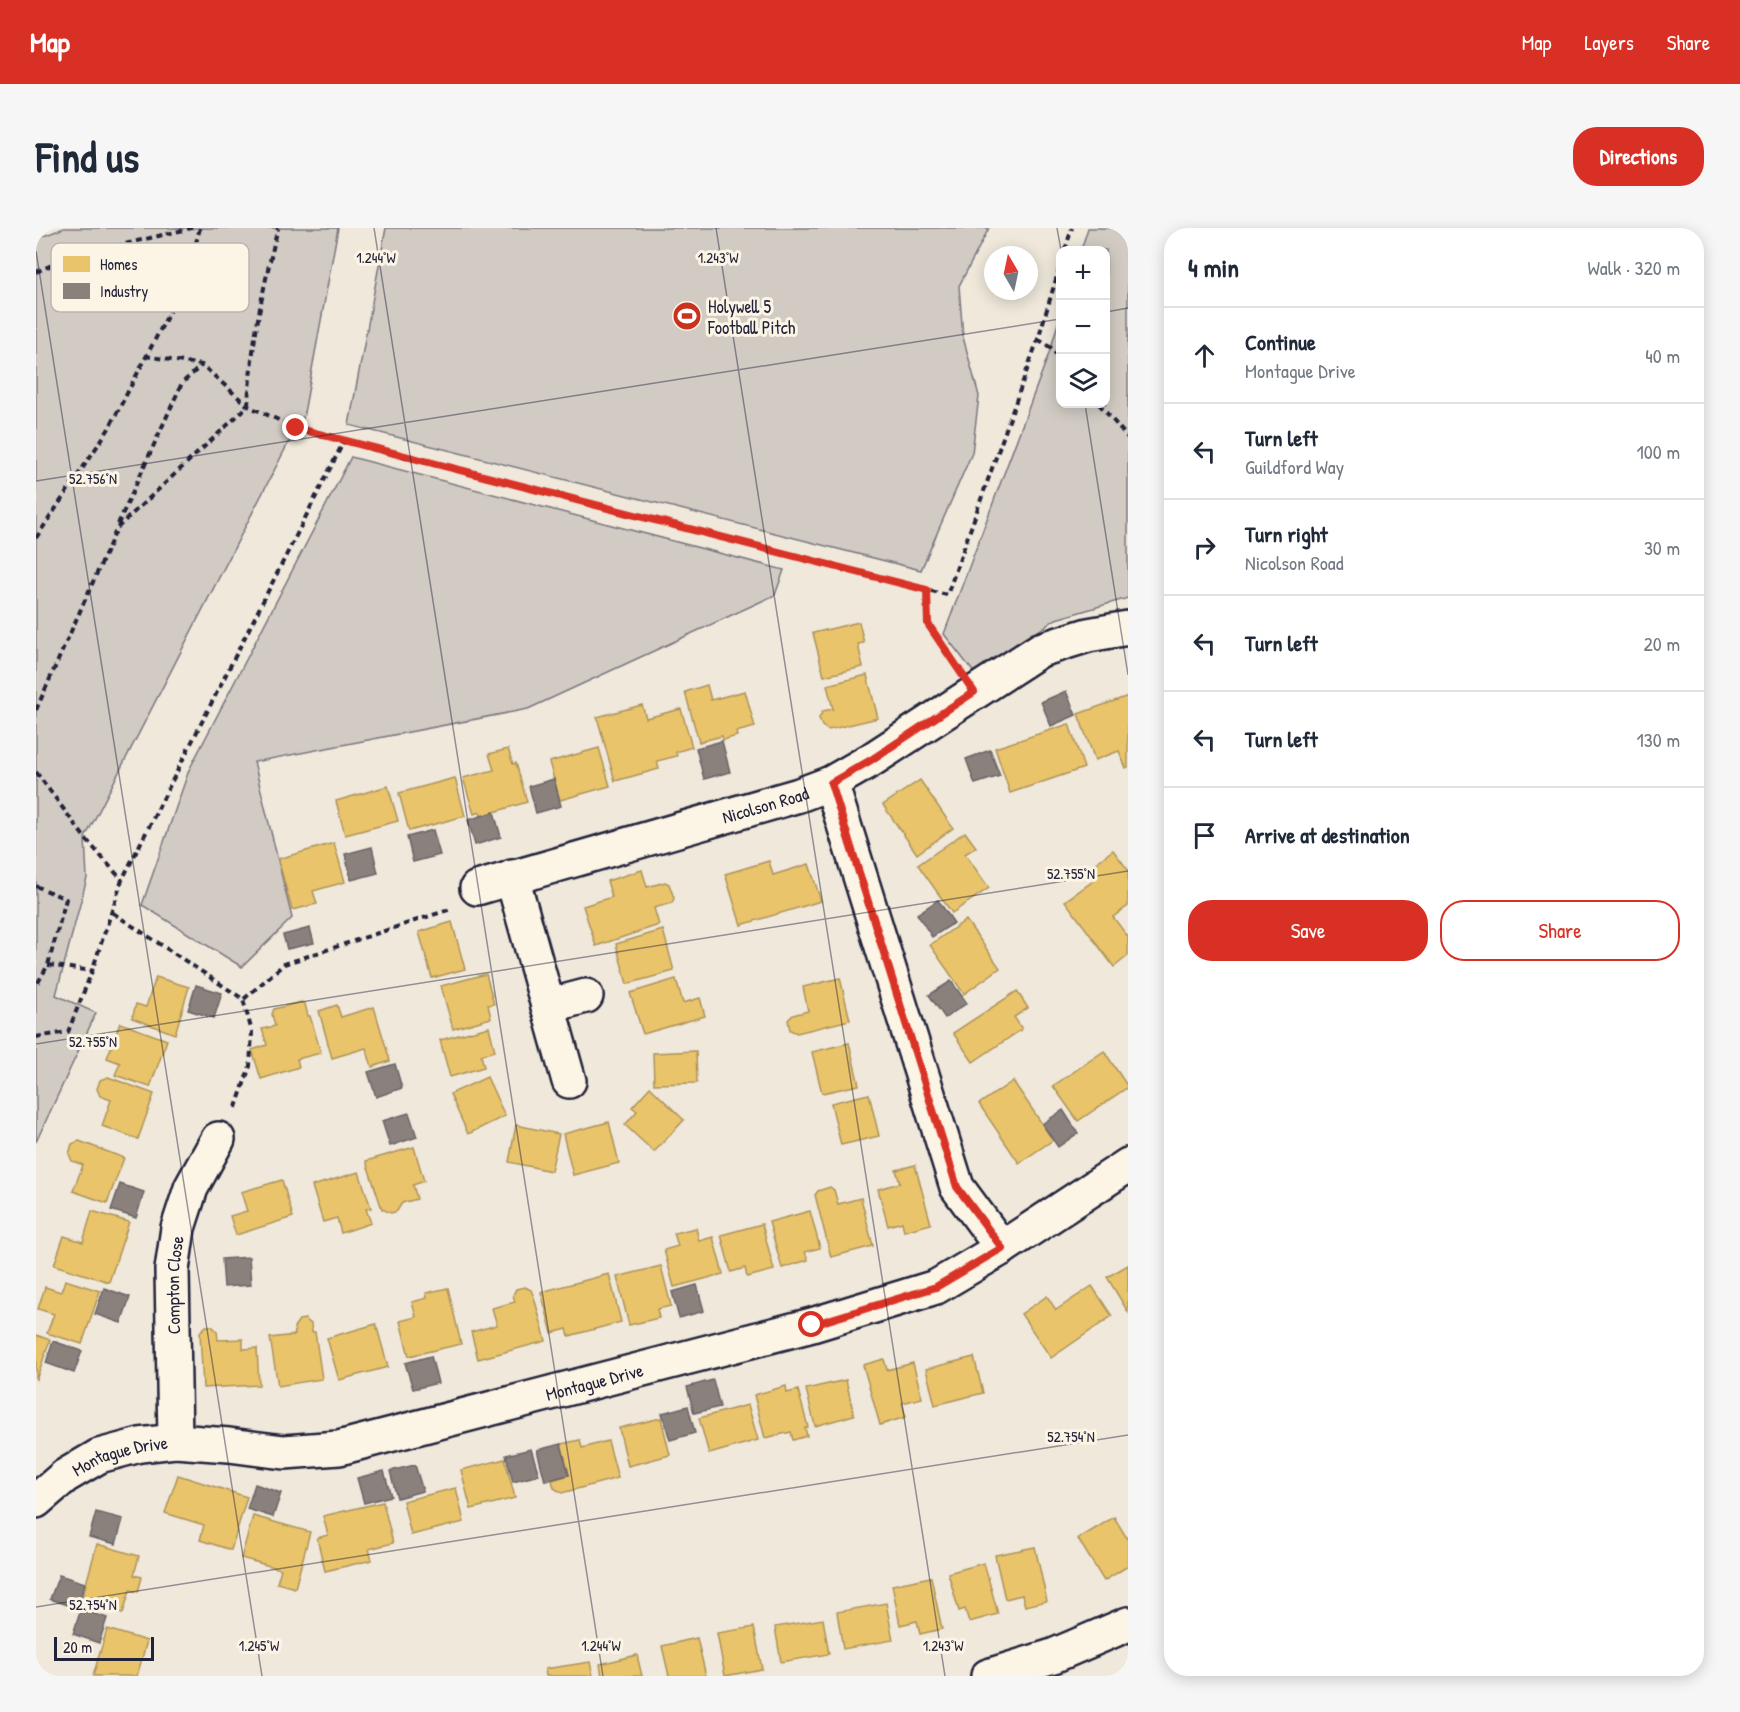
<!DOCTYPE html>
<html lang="en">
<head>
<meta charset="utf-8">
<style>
  :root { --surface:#fff; --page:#f6f6f7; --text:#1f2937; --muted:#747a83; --line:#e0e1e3; --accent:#d93025 }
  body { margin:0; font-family:"Patrick Hand",sans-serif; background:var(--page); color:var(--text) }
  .controls { position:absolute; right:18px; top:18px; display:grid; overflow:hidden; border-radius:12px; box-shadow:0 3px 15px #0003 }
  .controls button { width:54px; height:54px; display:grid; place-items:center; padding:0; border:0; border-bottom:2px solid var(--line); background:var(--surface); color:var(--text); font:30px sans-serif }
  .compass { position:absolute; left:948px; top:18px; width:54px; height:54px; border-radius:50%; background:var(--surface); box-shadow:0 3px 15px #0003; rotate:351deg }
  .scale { position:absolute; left:18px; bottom:15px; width:100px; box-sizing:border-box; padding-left:6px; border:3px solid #22223b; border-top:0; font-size:16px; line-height:21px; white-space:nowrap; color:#22223b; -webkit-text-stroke:4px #fcf5e5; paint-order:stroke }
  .stop { position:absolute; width:18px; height:18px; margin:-14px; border:4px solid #d93025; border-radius:50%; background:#fff }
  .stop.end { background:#d93025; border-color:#fff; box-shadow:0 2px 6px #0008 }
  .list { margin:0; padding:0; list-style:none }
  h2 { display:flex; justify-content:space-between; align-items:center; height:78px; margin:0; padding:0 24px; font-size:26px }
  h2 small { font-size:20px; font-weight:400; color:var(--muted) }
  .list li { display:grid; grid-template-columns:39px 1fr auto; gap:18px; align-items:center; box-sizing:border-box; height:96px; padding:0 24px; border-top:2px solid var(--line) }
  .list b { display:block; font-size:22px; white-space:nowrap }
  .list p { margin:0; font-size:20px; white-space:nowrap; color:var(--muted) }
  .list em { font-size:20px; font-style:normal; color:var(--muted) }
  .actions { display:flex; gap:12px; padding:18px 24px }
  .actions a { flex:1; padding:14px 0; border:2px solid var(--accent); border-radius:24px; text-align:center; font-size:21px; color:var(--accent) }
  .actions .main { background:var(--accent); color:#fff }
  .icon { flex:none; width:33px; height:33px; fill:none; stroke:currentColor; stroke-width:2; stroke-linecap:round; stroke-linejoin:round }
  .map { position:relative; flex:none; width:1092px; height:1448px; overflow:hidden; border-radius:24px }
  header { display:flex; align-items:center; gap:36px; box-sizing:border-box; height:84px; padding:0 30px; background:var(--accent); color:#fff }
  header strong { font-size:28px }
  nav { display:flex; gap:33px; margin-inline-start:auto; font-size:21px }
  .intro { display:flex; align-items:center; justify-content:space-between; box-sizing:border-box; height:144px; padding:0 36px }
  h1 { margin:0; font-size:42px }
  .button { padding:15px 27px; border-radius:24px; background:var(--accent); color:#fff; font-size:21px; font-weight:700 }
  main { display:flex; gap:36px; padding:0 36px }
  aside { flex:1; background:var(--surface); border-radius:24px; box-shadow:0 3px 15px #0003 }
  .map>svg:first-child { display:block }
  .green { fill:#d1cbc3; stroke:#7a767f; stroke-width:1.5 }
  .homes { fill:#e9c46a; stroke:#ad935c; stroke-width:1.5 }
  .industry { fill:#8a817c; stroke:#6b6468; stroke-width:1.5 }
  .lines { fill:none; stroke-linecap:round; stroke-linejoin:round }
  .minor-casing { stroke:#22223b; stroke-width:38 }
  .path { stroke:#22223b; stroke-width:4; stroke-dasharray:6 4.5; stroke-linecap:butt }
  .minor { stroke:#fcf5e5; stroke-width:33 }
  .route { stroke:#d93025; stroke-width:8 }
  .ticks { fill:none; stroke:#22223b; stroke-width:1.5; stroke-opacity:0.45 }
  .labels { text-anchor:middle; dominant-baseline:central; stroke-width:6; stroke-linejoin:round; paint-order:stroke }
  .poi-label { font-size:18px; fill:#22223b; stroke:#fcf5e5; text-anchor:start }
  .street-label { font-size:18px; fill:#22223b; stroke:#fcf5e5 }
  .key { fill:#fcf5e5; stroke:#bbb6b2; stroke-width:1.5 }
  .key-label { font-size:16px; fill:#22223b }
  .ticks-label { font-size:15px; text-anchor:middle; fill:#22223b; stroke:#fcf5e5; stroke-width:6; stroke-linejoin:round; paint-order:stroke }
</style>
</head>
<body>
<header>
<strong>Map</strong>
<nav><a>Map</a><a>Layers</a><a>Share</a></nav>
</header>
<div class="intro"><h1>Find us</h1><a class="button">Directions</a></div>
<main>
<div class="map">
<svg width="1092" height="1448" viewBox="0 0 1092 1448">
  <rect width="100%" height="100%" fill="#efe8db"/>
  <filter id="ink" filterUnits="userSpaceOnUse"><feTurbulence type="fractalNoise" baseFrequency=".0167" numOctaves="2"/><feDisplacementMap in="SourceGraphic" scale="12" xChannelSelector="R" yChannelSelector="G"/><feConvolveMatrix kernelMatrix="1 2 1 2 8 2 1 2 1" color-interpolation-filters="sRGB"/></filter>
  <g filter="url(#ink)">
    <!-- green -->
    <g class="green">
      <path d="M28,0h274l-36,196 -6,4 -211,410 2,40 -31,117 40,18 -60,129v-903z"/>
      <path d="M350,0h603l-30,58 4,51 16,59 -7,57 -51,117 -572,-145z"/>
      <path d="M1052,0h40v370l-72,21 -81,55 -31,-40 107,-286 9,-32v88h46v-154h-25z"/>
      <path d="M315,229l433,113 -9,25 -247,114 -274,53 38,156 -50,49 -100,-62 47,-135z"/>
    </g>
    <!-- homes -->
    <g class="homes">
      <path d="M823,394l5,21 -6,1 5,23 -39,9 -11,-43z"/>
      <path d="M831,447l11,43 -50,12 -6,-4 -3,-8 4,-7 10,-2 -6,-24z"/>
      <path d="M671,457l4,15 34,-9 10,36 -19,5 1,4 -14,4 -1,-4 -23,6 -14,-50z"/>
      <path d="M1092,468v71l-2,1 -7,-17 -24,9 -17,-46z"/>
      <path d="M606,477l4,13 35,-9 11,38 -16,5 1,4 -20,5 2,8 -44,12 -18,-64z"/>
      <path d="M1033,496l15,44 -74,25 -15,-45z"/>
      <path d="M563,520l11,38 -50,14 -11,-38z"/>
      <path d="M472,521l5,15 3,-1 11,39 -46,14 -1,-4 -6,2 -11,-36 31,-8 -5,-16z"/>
      <path d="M419,550l10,38 -56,15 -10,-38z"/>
      <path d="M884,552l33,48 -36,26 -34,-49z"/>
      <path d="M352,558l10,35 -53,14 -9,-34z"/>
      <path d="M929,604l11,15 -11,7 24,34 -37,25 -34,-48z"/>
      <path d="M298,615l11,39 -32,9 4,13 -25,6 -14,-51z"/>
      <path d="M1077,622l15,20v36l-15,11 15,20v19l-14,11 -49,-66 31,-22 -8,-10z"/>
      <path d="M733,633l4,14 36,-11 12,37 -80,24 -16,-51z"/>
      <path d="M606,642l5,17 18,-5 4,2 5,14 -2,5 -18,5 5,17 -63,21 -13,-40 29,-9 -5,-16z"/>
      <path d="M930,692l34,48 -36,26 -34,-49z"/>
      <path d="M416,694l13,47 -33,9 -13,-46z"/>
      <path d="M627,702l11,41 -47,13 -11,-40z"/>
      <path d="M450,746l8,30 -6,1 3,13 -38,11 -12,-43z"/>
      <path d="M120,749l33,10 -14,47 -43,-16 4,-14 10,3z"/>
      <path d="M804,750l10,42 -53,13 -7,-3 -2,-10 5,-5 15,-4 -5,-24z"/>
      <path d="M640,751l7,24 17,-5 5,18 -62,18 -13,-41z"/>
      <path d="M981,763l11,17 -14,9 8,12 -49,33 -20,-29z"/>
      <path d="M265,774l4,2 3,12h2l11,37 -24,6 2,8 -38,12 -9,-29 15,-5 -5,-16 13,-3 -3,-12 2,-5z"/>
      <path d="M301,777l4,12 33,-10 16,54 -18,6 -6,-19 -34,10 -13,-47z"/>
      <path d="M84,795l47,17 -17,47 -35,-12 5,-12 -13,-5z"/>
      <path d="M453,799l6,24 -14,4 3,12 -34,10 -10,-37z"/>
      <path d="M813,815l10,42 -37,8 -10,-41z"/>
      <path d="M660,823l1,32 -43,1 -1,-31z"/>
      <path d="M1068,823l24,36 -50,34 -25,-35z"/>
      <path d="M72,849l46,17 -16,45 -36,-13 9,-26 -11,-4 -3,-7 3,-9z"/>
      <path d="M451,849l18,39 -37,18 -18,-40z"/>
      <path d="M977,853l40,59 -34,23 -40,-59z"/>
      <path d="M614,859l34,33 -30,32 -29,-27 12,-14 -5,-4z"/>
      <path d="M833,866l10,42 -38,9 -10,-42z"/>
      <path d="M573,894l10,41 -46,12 -10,-41z"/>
      <path d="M480,897l43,9 -8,37 -42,-9z"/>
      <path d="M43,913l45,17 -17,45 -34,-12 10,-26 -11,-4 -3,-7 3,-10z"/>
      <path d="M378,919l10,34 -11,4 4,14 -15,4 -5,8 -6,2 -9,-4 -16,-48z"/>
      <path d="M879,937l16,59 -27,7 -2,-9 -14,4 -10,-37 22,-6 -4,-13z"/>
      <path d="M323,944l12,36 -5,1 5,14 -30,10 -4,-15 -14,4 -11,-36z"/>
      <path d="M246,952l11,37 -57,18 -6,-19 17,-5 -6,-19z"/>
      <path d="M794,959l4,3 4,14 23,-6 12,48 -42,11 -16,-62 3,-4z"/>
      <path d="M56,983l37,11 -20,60 -55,-17 10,-29 19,6z"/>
      <path d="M774,983l10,37 -15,4 3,8 -26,8 -13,-46z"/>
      <path d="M726,996l12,46 -27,7 -2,-9 -14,4 -10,-37z"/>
      <path d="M660,1000l3,13 14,-4 10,37 -49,13 -10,-37 14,-4 -4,-13z"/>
      <path d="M1092,1037v47l-21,-35z"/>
      <path d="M625,1038l10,40 -14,3 2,9 -30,7 -12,-48z"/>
      <path d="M573,1046l12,48 -52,14 -2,-7 -15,4 -11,-41z"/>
      <path d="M29,1052l35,11 -18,53 -35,-11 7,-19 -16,-5 7,-22 16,5z"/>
      <path d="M1056,1058l20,30 -61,42 -30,-44 26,-18 9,14z"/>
      <path d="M489,1059l6,3 3,7 12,44 -68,18 -7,-27 26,-7 -5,-17 23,-6 -2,-7 3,-6z"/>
      <path d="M412,1060l13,56 -52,12 -9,-35 16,-4 -4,-15 15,-4 -1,-5z"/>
      <path d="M269,1091l6,5 1,8h3l7,47 -44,7 -8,-48 25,-3 -1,-8 5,-7z"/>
      <path d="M340,1096l12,43 -49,13 -12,-42z"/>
      <path d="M170,1098h6l5,5 1,9 25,-1v10l14,-1 2,37 -56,3 -3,-56z"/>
      <path d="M0,1107l14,5 -14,40z"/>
      <path d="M938,1129l9,36 -48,12 -9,-36z"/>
      <path d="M848,1131l3,11 26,-7 9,35 -20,5 4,14 -26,8 -17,-60z"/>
      <path d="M810,1152l8,35 -39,11 -9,-37z"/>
      <path d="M750,1158l1,7 11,-3 10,37 -3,1 2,8 -14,4 -2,-8 -26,6 -11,-43z"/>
      <path d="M712,1177l10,35 -49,14 -10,-36z"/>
      <path d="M625,1190l9,37 -42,11 -9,-38z"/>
      <path d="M544,1212l2,8 26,-7 10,37 -56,15 -8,-5 -2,-8 17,-5 -8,-31z"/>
      <path d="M469,1231l10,39 -44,11 -10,-39z"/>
      <path d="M142,1247l69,22 -16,53 -31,-10 4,-15 -39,-12z"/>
      <path d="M420,1260l8,34 -53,13 -8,-34z"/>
      <path d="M347,1274l10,41 -24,6 3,11 -47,11 -8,-33 11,-3 -5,-19z"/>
      <path d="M217,1288l57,16 -15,56 -18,-5 4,-14 -40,-11z"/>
      <path d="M1078,1289l14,23v26l-24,15 -26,-42z"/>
      <path d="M61,1316l42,12 -5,19 8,2 -4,15 -8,-2 -7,23 -42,-11z"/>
      <path d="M999,1319l12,54 -22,5 -3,-11 -17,4 -10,-44z"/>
      <path d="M948,1335l14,51 -29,8 -4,-13 -6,2 -11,-38z"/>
      <path d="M895,1349l11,52 -22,5 -3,-13 -17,4 -8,-40z"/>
      <path d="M850,1375l7,37 -50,9 -6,-37z"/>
      <path d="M787,1391l6,35 -48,8 -6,-35z"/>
      <path d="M718,1399l8,42 -37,7 -8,-43z"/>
      <path d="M71,1401l40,12 -10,35h-44z"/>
      <path d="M661,1410l9,38h-37l-7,-30z"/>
      <path d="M601,1427l5,21h-40l-2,-12z"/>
      <path d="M554,1434l3,14h-47l-1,-7z"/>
    </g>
    <!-- industry -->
    <g class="industry">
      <path d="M1030,463l10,24 -25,11 -10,-24z"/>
      <path d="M686,513l8,31 -26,7 -8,-31z"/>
      <path d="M954,522l10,26 -25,8 -9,-25z"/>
      <path d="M518,551l7,27 -25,7 -7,-27z"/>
      <path d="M458,584l7,25 -26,8 -7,-25z"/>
      <path d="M397,602l7,25 -27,7 -6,-25z"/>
      <path d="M336,619l6,26 -27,7 -6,-26z"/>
      <path d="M902,672l16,23 -22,14 -15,-23z"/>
      <path d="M274,700l4,15 -27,6 -4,-14z"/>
      <path d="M915,753l16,22 -22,15 -16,-23z"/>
      <path d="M160,757l26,8 -8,25 -26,-8z"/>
      <path d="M359,836l7,24 -26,9 -8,-25z"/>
      <path d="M1027,882l15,23 -20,14 -16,-23z"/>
      <path d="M373,885l8,24 -27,9 -8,-25z"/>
      <path d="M84,956l24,8 -8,26 -25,-8z"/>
      <path d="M213,1029l2,28 -27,2 -2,-28z"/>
      <path d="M661,1057l7,26 -25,7 -7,-26z"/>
      <path d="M68,1060l26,9 -9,26 -26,-9z"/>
      <path d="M17,1113l29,10 -8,22 -28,-10z"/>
      <path d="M395,1128l7,27 -25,6 -8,-26z"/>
      <path d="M677,1152l7,27 -26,6 -7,-26z"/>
      <path d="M652,1178l7,27 -25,7 -8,-27z"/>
      <path d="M525,1216l8,31 -24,6 -8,-31z"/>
      <path d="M495,1221l8,26 -26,7 -7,-27z"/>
      <path d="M379,1237l8,26 -26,7 -7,-27z"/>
      <path d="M348,1243l7,25 -27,7 -7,-25z"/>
      <path d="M219,1256l26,9 -8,24 -26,-8z"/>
      <path d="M60,1284l27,7 -7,25 -27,-7z"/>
      <path d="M23,1347l26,8 -8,25 -27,-9z"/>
      <path d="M45,1381l26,9 -8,25 -26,-9z"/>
    </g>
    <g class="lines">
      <!-- minor casing -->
      <g class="minor-casing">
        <g id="minor">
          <path d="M795,555l126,404 45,61"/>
          <path d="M476,649l57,204"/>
          <path id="s1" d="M441,660l322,-93 32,-12 40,-23 169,-110 48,-15 40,-7"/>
          <path d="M512,778l38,-10"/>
          <path id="s2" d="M139,1213l-3,-171 6,-42 13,-40 27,-49"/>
          <path id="s3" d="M0,1273l29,-25 34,-20 41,-11 35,-4 54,4 55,7 55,-4 473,-123 124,-38 66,-39 126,-83"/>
          <path d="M952,1448l65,-20 75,-32"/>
        </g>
      </g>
      <!-- path -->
      <g class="path">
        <path d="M1029,22l7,-22"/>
        <path d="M0,44l34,-15 122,-29"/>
        <path d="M1002,111l13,9 9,11"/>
        <path d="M109,128l57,9 46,41 48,22 48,13"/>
        <path d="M1063,176l29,34"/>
        <path d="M82,296l64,-141 20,-18"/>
        <path d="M0,310l72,-108 78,-150 14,-52"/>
        <path d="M891,362l1,34 28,41"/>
        <path d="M0,482l81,-182 131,-122c3,-61 15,-119 30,-178"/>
        <path d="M0,544l49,66 37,42"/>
        <path d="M0,658l30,13 -18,66 -12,21"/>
        <path d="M77,685l130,86 9,33 -2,34 -15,44"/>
        <path d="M12,737l44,6"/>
        <path d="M208,771l40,-35 167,-55"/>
        <path d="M0,809l32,-5 24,-61 30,-91 222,-439 603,154 91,-256 22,-73"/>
      </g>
      <!-- minor -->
      <use href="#minor" class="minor"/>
    </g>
  </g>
  <g class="lines" filter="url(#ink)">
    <!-- route -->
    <path class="route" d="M260,200l631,162 1,34 46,68 -103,68 -40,23 126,404 45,61 -66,39 -124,38"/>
  </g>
  <!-- ticks -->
  <path class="ticks" d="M338,0l229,1448M680,0l229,1448M1021,0l4,22M0,23l226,1425M1070,84l22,-4M1049,176l43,271M0,253l1024,-162M0,816l1092,-173M0,1379l1092,-172"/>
  <!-- icons -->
  <defs>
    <g id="stadium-disc" transform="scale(1.5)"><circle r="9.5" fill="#c8321e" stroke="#fcf5e5"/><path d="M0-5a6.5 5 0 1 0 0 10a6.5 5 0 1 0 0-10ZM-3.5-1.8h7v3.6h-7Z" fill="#fff"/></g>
  </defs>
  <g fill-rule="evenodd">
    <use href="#stadium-disc" x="651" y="88"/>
  </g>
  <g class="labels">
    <!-- poi labels -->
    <g class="poi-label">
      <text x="672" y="78">Holywell 5<tspan x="672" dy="21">Football Pitch</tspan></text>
    </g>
    <!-- street labels -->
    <g class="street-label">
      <text stroke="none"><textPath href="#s1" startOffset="300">Nicolson Road</textPath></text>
      <text stroke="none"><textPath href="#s2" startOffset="156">Compton Close</textPath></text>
      <text stroke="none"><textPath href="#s3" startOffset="584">Montague Drive</textPath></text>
      <text stroke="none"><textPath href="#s3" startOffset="98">Montague Drive</textPath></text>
    </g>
  </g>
  <!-- legend -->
  <rect x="15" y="15" width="198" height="69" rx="9" class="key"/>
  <rect x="27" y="28" width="27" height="16" fill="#e9c46a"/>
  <rect x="27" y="55" width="27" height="16" fill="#8a817c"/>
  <g class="key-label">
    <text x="64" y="42">Homes</text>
    <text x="64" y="69">Industry</text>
  </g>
  <g class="ticks-label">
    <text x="340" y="35">1.244°W</text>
    <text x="682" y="35">1.243°W</text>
    <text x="57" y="256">52.756°N</text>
    <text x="1035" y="651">52.755°N</text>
    <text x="57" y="819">52.755°N</text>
    <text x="1035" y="1214">52.754°N</text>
    <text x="57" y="1382">52.754°N</text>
    <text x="223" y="1423">1.245°W</text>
    <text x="565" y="1423">1.244°W</text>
    <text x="907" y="1423">1.243°W</text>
  </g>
</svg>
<div class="controls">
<button>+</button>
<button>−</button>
<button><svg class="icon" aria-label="layers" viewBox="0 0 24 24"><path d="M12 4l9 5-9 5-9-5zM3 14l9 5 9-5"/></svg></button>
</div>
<svg class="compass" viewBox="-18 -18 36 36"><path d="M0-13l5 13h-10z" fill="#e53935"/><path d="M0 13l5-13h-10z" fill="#747a83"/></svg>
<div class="scale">20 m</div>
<div class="stop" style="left:776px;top:1097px"></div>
<div class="stop end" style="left:260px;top:200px"></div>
</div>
<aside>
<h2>4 min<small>Walk · 320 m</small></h2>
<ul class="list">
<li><svg class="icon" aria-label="ahead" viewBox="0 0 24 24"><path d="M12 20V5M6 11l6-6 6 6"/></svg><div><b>Continue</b><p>Montague Drive</p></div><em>40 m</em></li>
<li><svg class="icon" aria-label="left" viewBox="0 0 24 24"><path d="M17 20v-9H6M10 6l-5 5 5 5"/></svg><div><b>Turn left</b><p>Guildford Way</p></div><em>100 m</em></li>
<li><svg class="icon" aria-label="right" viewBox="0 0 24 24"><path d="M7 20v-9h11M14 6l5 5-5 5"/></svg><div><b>Turn right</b><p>Nicolson Road</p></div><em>30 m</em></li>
<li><svg class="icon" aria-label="left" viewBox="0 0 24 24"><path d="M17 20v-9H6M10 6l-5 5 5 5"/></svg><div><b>Turn left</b></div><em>20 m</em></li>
<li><svg class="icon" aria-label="left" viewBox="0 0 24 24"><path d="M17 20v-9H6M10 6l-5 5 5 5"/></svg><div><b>Turn left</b></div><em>130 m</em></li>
<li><svg class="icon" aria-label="arrive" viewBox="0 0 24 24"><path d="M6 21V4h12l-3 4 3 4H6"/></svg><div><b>Arrive at destination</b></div></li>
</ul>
<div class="actions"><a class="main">Save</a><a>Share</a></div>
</aside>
</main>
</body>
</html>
